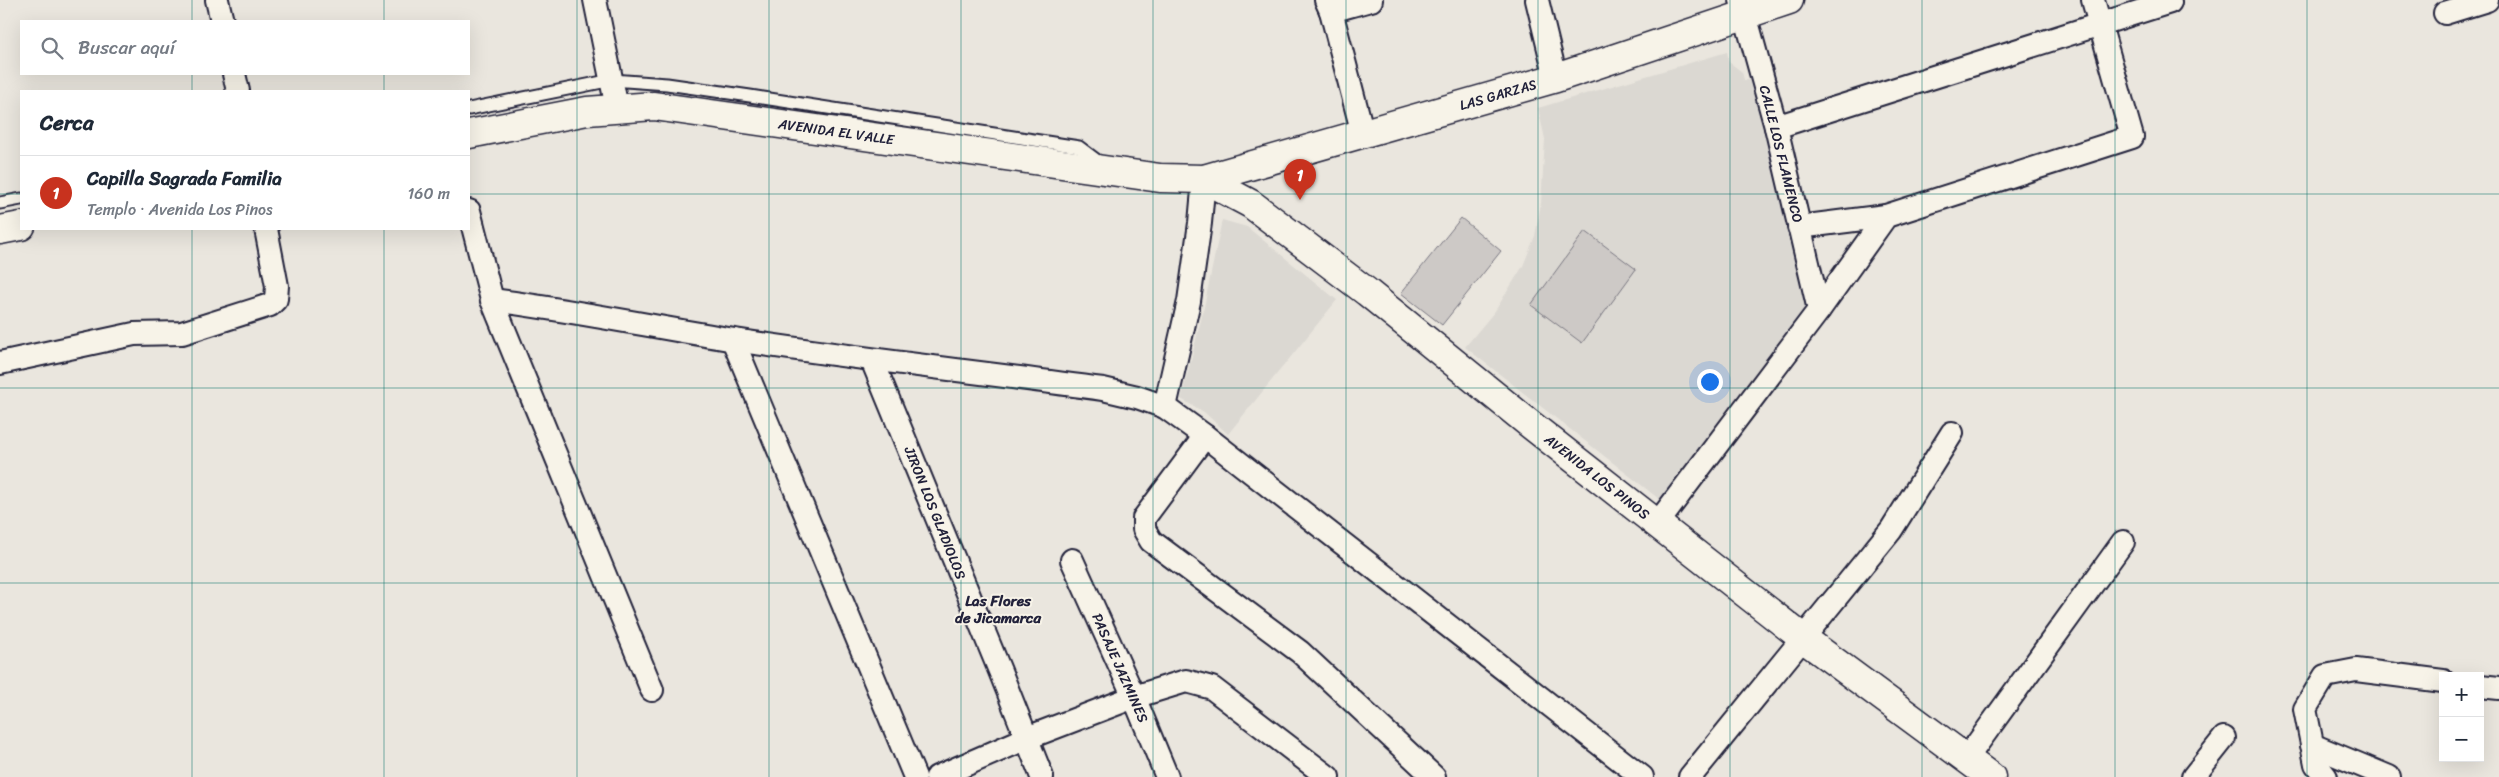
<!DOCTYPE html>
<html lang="es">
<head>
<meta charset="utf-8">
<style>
  :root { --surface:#fff; --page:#f6f6f7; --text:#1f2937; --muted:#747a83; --line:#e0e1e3; --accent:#c8321e }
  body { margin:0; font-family:Sriracha,sans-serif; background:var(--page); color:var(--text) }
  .controls { position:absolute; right:15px; bottom:15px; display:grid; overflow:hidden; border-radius:0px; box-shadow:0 5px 20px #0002 }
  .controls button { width:45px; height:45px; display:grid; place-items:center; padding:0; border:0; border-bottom:1px solid var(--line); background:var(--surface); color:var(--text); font:25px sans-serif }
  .you { position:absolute; left:1709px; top:381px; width:18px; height:18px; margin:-12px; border:4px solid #fff; border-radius:50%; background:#1a73e8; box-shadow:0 0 0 8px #1a73e833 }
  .badge { display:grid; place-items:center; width:32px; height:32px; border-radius:50%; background:var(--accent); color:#fff; font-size:16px; font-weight:700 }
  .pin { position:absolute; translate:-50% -41px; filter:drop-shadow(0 1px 2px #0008) }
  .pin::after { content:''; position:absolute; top:26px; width:18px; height:15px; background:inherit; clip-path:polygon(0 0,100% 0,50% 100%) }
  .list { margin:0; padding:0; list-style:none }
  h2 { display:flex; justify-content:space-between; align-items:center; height:65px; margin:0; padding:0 20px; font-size:21px }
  h2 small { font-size:16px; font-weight:400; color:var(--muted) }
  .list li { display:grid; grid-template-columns:32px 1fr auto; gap:15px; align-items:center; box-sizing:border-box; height:75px; padding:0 20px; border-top:1px solid var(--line) }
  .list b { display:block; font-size:19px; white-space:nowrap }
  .list p { margin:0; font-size:16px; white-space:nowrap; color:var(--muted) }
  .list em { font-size:16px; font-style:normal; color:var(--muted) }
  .icon { flex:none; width:28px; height:28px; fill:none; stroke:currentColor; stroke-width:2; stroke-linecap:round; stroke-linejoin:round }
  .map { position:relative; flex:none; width:2499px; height:777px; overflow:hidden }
  .search { position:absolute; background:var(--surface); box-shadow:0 5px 20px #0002; left:20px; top:20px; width:450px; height:55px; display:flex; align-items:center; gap:12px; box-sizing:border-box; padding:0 18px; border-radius:0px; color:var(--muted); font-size:19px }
  .panel { position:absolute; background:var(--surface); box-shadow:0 5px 20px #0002; left:20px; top:90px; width:450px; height:140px; border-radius:0px }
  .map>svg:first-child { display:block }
  .built { fill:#dbd8d2 }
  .pitch { fill:#cdc9c6; stroke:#787680 }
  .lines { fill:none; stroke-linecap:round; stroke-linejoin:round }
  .service-casing { stroke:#22223b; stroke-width:15 }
  .minor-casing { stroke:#22223b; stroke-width:26 }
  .tertiary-casing { stroke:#22223b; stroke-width:31 }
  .service { stroke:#f7f3e8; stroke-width:11 }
  .minor { stroke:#f7f3e8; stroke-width:22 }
  .tertiary { stroke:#f7f3e8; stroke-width:28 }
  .grid { fill:none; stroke:#0f766e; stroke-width:1; stroke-opacity:0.55 }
  .labels { text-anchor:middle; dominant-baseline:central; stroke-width:4; stroke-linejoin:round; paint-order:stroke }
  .street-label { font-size:14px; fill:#22223b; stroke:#f7f3e8 }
  .neighbourhood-label { font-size:15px; font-weight:bold; fill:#22223b; stroke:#f7f3e8 }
</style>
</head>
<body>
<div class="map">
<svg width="2499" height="777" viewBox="0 0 2499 777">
  <rect width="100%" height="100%" fill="#eae6de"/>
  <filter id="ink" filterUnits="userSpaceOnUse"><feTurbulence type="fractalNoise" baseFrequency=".02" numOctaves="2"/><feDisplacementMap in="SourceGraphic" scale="10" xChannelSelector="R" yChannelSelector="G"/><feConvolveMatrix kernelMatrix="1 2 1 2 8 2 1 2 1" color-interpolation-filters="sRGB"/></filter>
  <g filter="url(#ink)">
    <!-- built -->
    <g class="built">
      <path d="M1727,52l2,10 13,10 2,8h8l58,197 -5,10 2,28 -144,187 -198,-155 30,-36 28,-45 12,-30 6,-33 4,-64 -7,-31z"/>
      <path d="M1222,220l25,7 90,73 -109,134 -24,-22 -23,-13 22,-87z"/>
    </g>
    <!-- pitch -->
    <g class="pitch">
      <path d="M1461,218l40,33 -59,74 -41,-32z"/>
      <path d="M1585,231l51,38 -54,74 -51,-38z"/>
    </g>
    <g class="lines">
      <!-- service casing -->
      <g class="service-casing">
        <g id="service">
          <path d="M469,109l143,-29 55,4 83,12 329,51 20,15"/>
          <path d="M0,203l21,-4"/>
        </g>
      </g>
      <!-- minor casing -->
      <g class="minor-casing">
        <g id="minor">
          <path d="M217,0l5,21"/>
          <path d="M595,0l22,108"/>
          <path d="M1326,0l5,11 32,123"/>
          <path d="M1537,0l19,78"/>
          <path d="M1741,0l35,127 43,183"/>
          <path d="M1331,11l40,-11"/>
          <path d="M2445,13l42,-13"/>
          <path d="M234,74l4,17"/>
          <path d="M1776,127l394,-125"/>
          <path d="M469,211l23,89 160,390"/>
          <path d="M1799,227l87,-11"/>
          <path d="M492,300c81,10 162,27 243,40 122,19 245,32 368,49l34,8 28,10 40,29 437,341"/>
          <path d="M733,340l182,437"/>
          <path d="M872,360l128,311 42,106"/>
          <path d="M0,363l134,-29 48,-1 88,-28 6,-6 1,-13 -11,-57"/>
          <path d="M1165,407l24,-106 11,-78 4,-44"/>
          <path d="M1205,436l-61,82v11l7,12 149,111 134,125"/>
          <path d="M1657,524l162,-214 67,-94 246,-79 -39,-137"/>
          <path d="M1072,560l62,137 33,80"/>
          <path d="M2480,686l19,2"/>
          <path d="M2312,745l77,32"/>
          <path d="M1967,758l156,-216"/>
          <path d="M937,777l90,-39 107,-41 52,-16 26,7 116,89"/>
          <path d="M1690,777l201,-247 61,-97"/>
          <path d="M2193,777l31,-39"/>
          <path d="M2326,777l-10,-13 -11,-55 20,-33 31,-6 87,11"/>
        </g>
      </g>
      <!-- tertiary casing -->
      <g class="tertiary-casing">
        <g id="tertiary">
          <path d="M469,134l118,-23 67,-5 506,72 44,1 352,-101 233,-78"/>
          <path d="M1204,179l47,25 116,88 164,133 273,214 187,138"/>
          <path d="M0,230l21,-4"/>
        </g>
      </g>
      <!-- service -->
      <use href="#service" class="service"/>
      <!-- minor -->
      <use href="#minor" class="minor"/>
      <!-- tertiary -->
      <use href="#tertiary" class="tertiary"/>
    </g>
  </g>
  <!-- grid -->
  <path class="grid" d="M192,0v21M384,0v21M577,0v777M769,0v777M961,0v777M1153,0v777M1346,0v777M1538,0v777M1730,0v777M1922,0v777M2115,0v777M2307,0v777M192,74v17M384,74v17M0,194h21M469,194h2030M192,229v548M384,229v548M0,388h2499M0,583h2499"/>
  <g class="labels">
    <!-- street labels -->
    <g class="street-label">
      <text transform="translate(1498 95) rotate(-16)">LAS GARZAS</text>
      <text transform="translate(836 132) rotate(8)">AVENIDA EL VALLE</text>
      <text transform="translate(1781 154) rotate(76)">CALLE LOS FLAMENCO</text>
      <text transform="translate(1597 477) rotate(38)">AVENIDA LOS PINOS</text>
      <text transform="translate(935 513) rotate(68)">JIRON LOS GLADIOLOS</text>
      <text transform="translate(1120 668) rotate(66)">PASAJE JAZMINES</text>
    </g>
    <!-- neighbourhood labels -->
    <g class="neighbourhood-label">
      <text x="998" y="601">Las Flores<tspan x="998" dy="17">de Jicamarca</tspan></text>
    </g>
  </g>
</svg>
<div class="controls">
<button>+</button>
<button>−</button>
</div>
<div class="you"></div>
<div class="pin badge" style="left:1300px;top:200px">1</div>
<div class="search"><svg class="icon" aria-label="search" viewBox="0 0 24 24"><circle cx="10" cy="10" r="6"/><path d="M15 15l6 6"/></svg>Buscar aquí</div>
<section class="panel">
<h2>Cerca<small></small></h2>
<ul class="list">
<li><span class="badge">1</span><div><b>Capilla Sagrada Familia</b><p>Templo · Avenida Los Pinos</p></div><em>160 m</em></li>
</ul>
</section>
</div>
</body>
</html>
